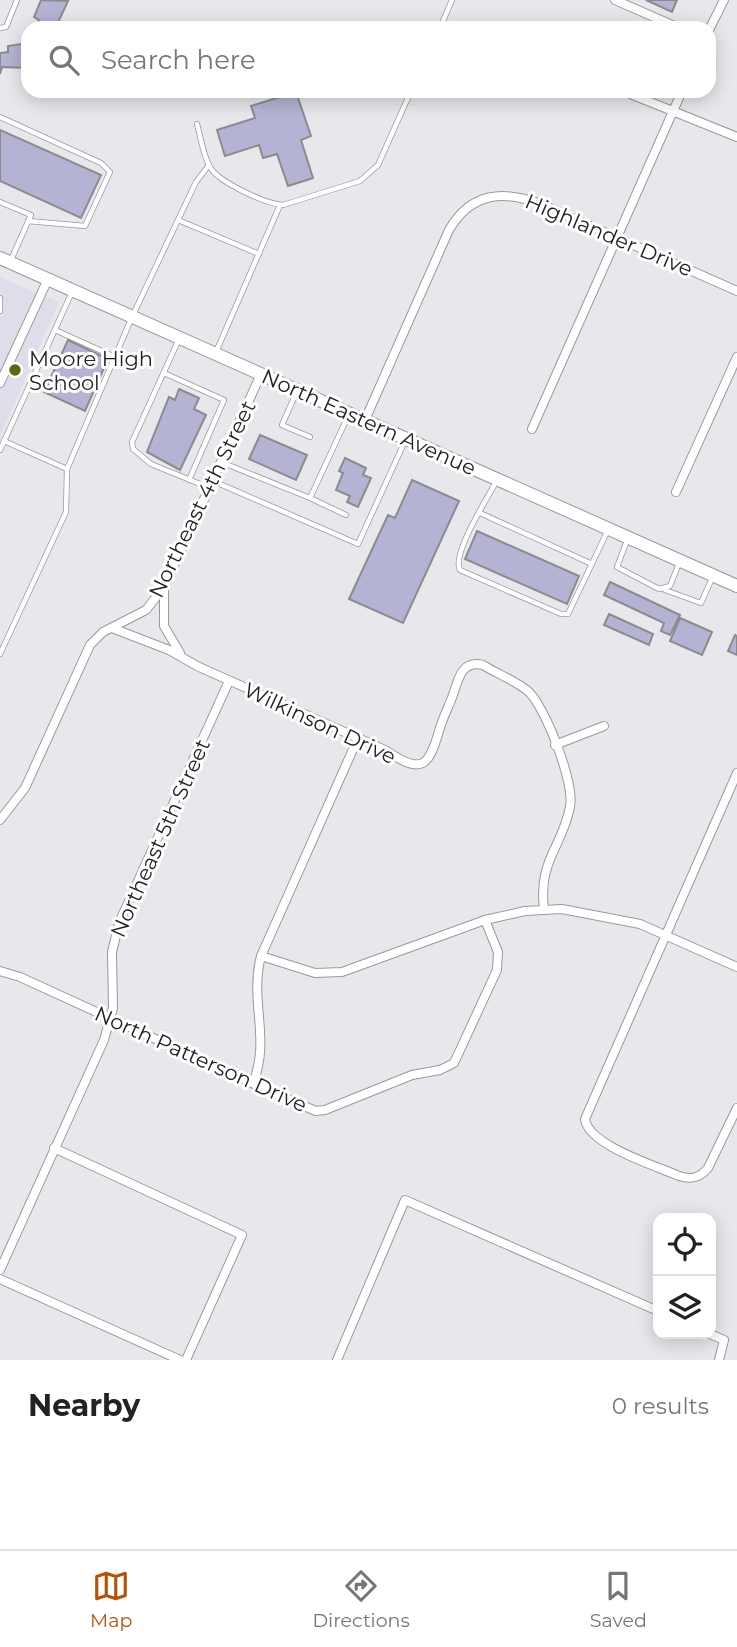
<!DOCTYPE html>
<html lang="en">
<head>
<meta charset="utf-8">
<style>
  :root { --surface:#fff; --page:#f2f2f2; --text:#222; --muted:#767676; --line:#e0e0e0; --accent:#b45309 }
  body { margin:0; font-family:Montserrat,sans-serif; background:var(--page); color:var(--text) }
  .controls { position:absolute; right:21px; bottom:21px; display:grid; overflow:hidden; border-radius:14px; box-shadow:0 4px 18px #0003 }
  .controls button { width:63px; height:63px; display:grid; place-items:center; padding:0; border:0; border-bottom:2px solid var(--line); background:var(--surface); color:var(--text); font:35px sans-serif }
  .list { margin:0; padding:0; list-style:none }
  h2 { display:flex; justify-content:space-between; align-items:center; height:91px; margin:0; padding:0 28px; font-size:30px }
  h2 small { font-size:23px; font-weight:400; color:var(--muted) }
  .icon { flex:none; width:38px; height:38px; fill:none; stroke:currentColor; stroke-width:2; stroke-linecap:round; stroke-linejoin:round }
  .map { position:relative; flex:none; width:737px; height:1360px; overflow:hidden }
  .search { position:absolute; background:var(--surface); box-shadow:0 4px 18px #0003; left:21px; right:21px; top:21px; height:77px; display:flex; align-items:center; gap:18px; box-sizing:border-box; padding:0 24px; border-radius:21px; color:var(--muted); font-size:26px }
  .sheet { height:189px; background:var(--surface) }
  nav { display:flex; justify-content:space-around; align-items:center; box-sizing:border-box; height:98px; border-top:2px solid var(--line); background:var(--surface); font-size:19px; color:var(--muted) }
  nav a { display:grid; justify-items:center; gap:4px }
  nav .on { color:var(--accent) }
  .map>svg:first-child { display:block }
  .built { fill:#dedeea }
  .building { fill:#b4b3d3; stroke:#8b8b8f; stroke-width:2 }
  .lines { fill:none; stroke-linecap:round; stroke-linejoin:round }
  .service-casing { stroke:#99989d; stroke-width:6 }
  .minor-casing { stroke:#99989d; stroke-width:10 }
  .secondary-casing { stroke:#99989d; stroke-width:14 }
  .service { stroke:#fff; stroke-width:4.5 }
  .minor { stroke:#fff; stroke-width:8 }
  .secondary { stroke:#fff; stroke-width:12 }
  .poi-dot { fill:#596a15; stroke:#fff; stroke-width:2.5 }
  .labels { text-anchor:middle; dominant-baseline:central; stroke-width:6; stroke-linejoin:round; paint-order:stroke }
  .street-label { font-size:21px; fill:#222224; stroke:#fff }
  .poi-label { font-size:21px; fill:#222224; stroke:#fff; text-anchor:start }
</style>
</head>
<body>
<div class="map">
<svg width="737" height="1360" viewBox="0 0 737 1360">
  <rect width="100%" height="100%" fill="#e8e8ec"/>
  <!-- built -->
  <path class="built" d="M0,277l59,25 -59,135z"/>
  <!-- building -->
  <g class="building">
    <path d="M41,0l27,1 -12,26 -19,-2 2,-5 -5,-3z"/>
    <path d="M646,0h31l-5,12z"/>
    <path d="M28,43v25l-26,-1 -2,7v-21l8,-1v-6z"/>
    <path d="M296,92l15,44 -10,4 12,38 -25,8 -11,-32 -14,4 -4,-13 -34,11 -8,-26 38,-12 -4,-12z"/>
    <path d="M0,130l101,45 -20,43 -81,-37z"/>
    <path d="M68,340l40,19 -23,52 -41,-19z"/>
    <path d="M179,389l20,9 -5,11 12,6 -26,55 -33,-18 22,-55 6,3z"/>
    <path d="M260,435l47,20 -11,25 -47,-21z"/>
    <path d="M345,458l21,10 -3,7 8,3 -13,29 -11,-5 3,-6 -14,-6 7,-17 -4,-2z"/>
    <path d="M412,480l47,21 -56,122 -54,-24 39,-84 7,3z"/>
    <path d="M477,531l102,45 -12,28 -102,-45z"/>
    <path d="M610,582l70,33 -10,20 -9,-4 3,-8 -60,-28z"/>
    <path d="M609,614l44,20 -4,11 -45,-20z"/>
    <path d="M680,618l32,14 -10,23 -32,-14z"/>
    <path d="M735,635l2,1v19l-9,-4z"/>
  </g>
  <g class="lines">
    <!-- service casing -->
    <g class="service-casing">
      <g id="service">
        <path d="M0,28l6,-1 11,-27"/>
        <path d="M440,28l12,-28"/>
        <path d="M0,117l101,46 9,9 -25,54 -57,-5"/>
        <path d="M197,124c4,14 6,31 13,43 8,15 56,37 73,38l77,-24 18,-16 33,-74"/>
        <path d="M0,202l31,13 -21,47"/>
        <path d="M178,220l81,34"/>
        <path d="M0,298v13"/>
        <path d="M55,330l60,27"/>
        <path d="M179,339l-47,103 1,7 18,15 59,24"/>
        <path d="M216,352l64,-147"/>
        <path d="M164,373l60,27 -35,80"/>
        <path d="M297,391l-15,34 28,12"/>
        <path d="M4,441l63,28"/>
        <path d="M0,450l72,-158"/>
        <path d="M221,462l89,36 39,-84"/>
        <path d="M497,480c-8,16 -46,74 -37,90l101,44h7l39,-82"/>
        <path d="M213,481l145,63 47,-103"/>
        <path d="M310,498l36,17"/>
        <path d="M480,513l112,51"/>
        <path d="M628,538l-11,29 42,22 11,-3 10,-25"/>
        <path d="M665,590l36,13 12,-27"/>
        <path d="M0,654l66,-142 1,-43 65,-152 64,-135 13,-17"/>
      </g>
    </g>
    <!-- minor casing -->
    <g class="minor-casing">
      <g id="minor">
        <path d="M615,0l64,28"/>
        <path d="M709,30l15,-30"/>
        <path d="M623,91l114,46"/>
        <path d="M0,383l48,-104"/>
        <path d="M365,420l84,-190c22,-38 54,-40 92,-26l196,87"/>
        <path d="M532,429l150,-338"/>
        <path d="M676,492l61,-135"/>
        <path d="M164,590v36l16,27"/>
        <path d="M112,628l57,22 28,16 190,85c35,24 42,15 52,-20 3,-11 8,-21 12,-31 7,-16 8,-41 32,-35 14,9 34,16 46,27 17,17 46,92 41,115 -8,41 -32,53 -26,102"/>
        <path d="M555,745l49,-19"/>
        <path d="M737,773l-152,346c3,26 71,47 94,57 12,4 21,2 29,-8l29,-60"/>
        <path d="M0,820l25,-32 65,-143 13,-13 43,-22 18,-23 97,-213"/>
        <path d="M261,956l54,17 27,-1 143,-52 40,-9 37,-2 78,15 97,43"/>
        <path d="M0,971l20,6 269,123 27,11 9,-1 87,-35 28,-5 14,-7 43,-93 1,-18 -13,-32"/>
        <path d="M253,1083c18,-45 -4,-81 8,-127l97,-218"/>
        <path d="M54,1148l188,87 -56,125"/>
        <path d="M0,1270l104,-230 9,-32 -1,-56 7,-29 110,-242"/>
        <path d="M0,1279l180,81"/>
        <path d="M710,1334l14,6 -5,20"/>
        <path d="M337,1360l68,-160 253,111"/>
      </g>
    </g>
    <!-- secondary casing -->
    <g class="secondary-casing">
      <path id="secondary" d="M0,258l737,328"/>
    </g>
    <!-- service -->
    <use href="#service" class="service"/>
    <!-- minor -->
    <use href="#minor" class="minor"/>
    <!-- secondary -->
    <use href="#secondary" class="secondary"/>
  </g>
  <!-- markers -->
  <circle class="poi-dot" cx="15" cy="370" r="7"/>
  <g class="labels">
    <!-- street labels -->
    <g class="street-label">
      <text transform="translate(609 235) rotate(23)">Highlander Drive</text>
      <text transform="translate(369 422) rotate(24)">North Eastern Avenue</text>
      <text transform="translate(202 499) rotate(-64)">Northeast 4th Street</text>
      <text transform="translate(320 723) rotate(25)">Wilkinson Drive</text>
      <text transform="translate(160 838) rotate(-66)">Northeast 5th Street</text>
      <text transform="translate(201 1059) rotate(24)">North Patterson Drive</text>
    </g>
    <!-- poi labels -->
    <g class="poi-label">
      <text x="29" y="358">Moore High<tspan x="29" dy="24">School</tspan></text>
    </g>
  </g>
</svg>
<div class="controls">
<button><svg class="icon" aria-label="locate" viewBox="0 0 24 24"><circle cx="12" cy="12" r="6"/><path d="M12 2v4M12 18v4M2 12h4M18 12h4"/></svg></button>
<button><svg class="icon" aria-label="layers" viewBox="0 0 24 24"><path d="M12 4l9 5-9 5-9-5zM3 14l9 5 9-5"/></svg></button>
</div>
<div class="search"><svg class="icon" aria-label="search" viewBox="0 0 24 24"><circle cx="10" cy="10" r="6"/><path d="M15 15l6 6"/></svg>Search here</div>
</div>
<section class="sheet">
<h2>Nearby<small>0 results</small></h2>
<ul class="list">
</ul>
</section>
<nav>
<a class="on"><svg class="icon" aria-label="map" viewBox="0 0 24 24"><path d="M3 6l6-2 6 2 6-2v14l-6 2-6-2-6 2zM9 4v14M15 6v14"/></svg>Map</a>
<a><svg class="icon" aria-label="directions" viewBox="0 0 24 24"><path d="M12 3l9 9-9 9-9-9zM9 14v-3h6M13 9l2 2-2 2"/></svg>Directions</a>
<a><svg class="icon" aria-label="saved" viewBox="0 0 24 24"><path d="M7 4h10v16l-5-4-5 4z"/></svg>Saved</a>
</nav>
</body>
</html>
